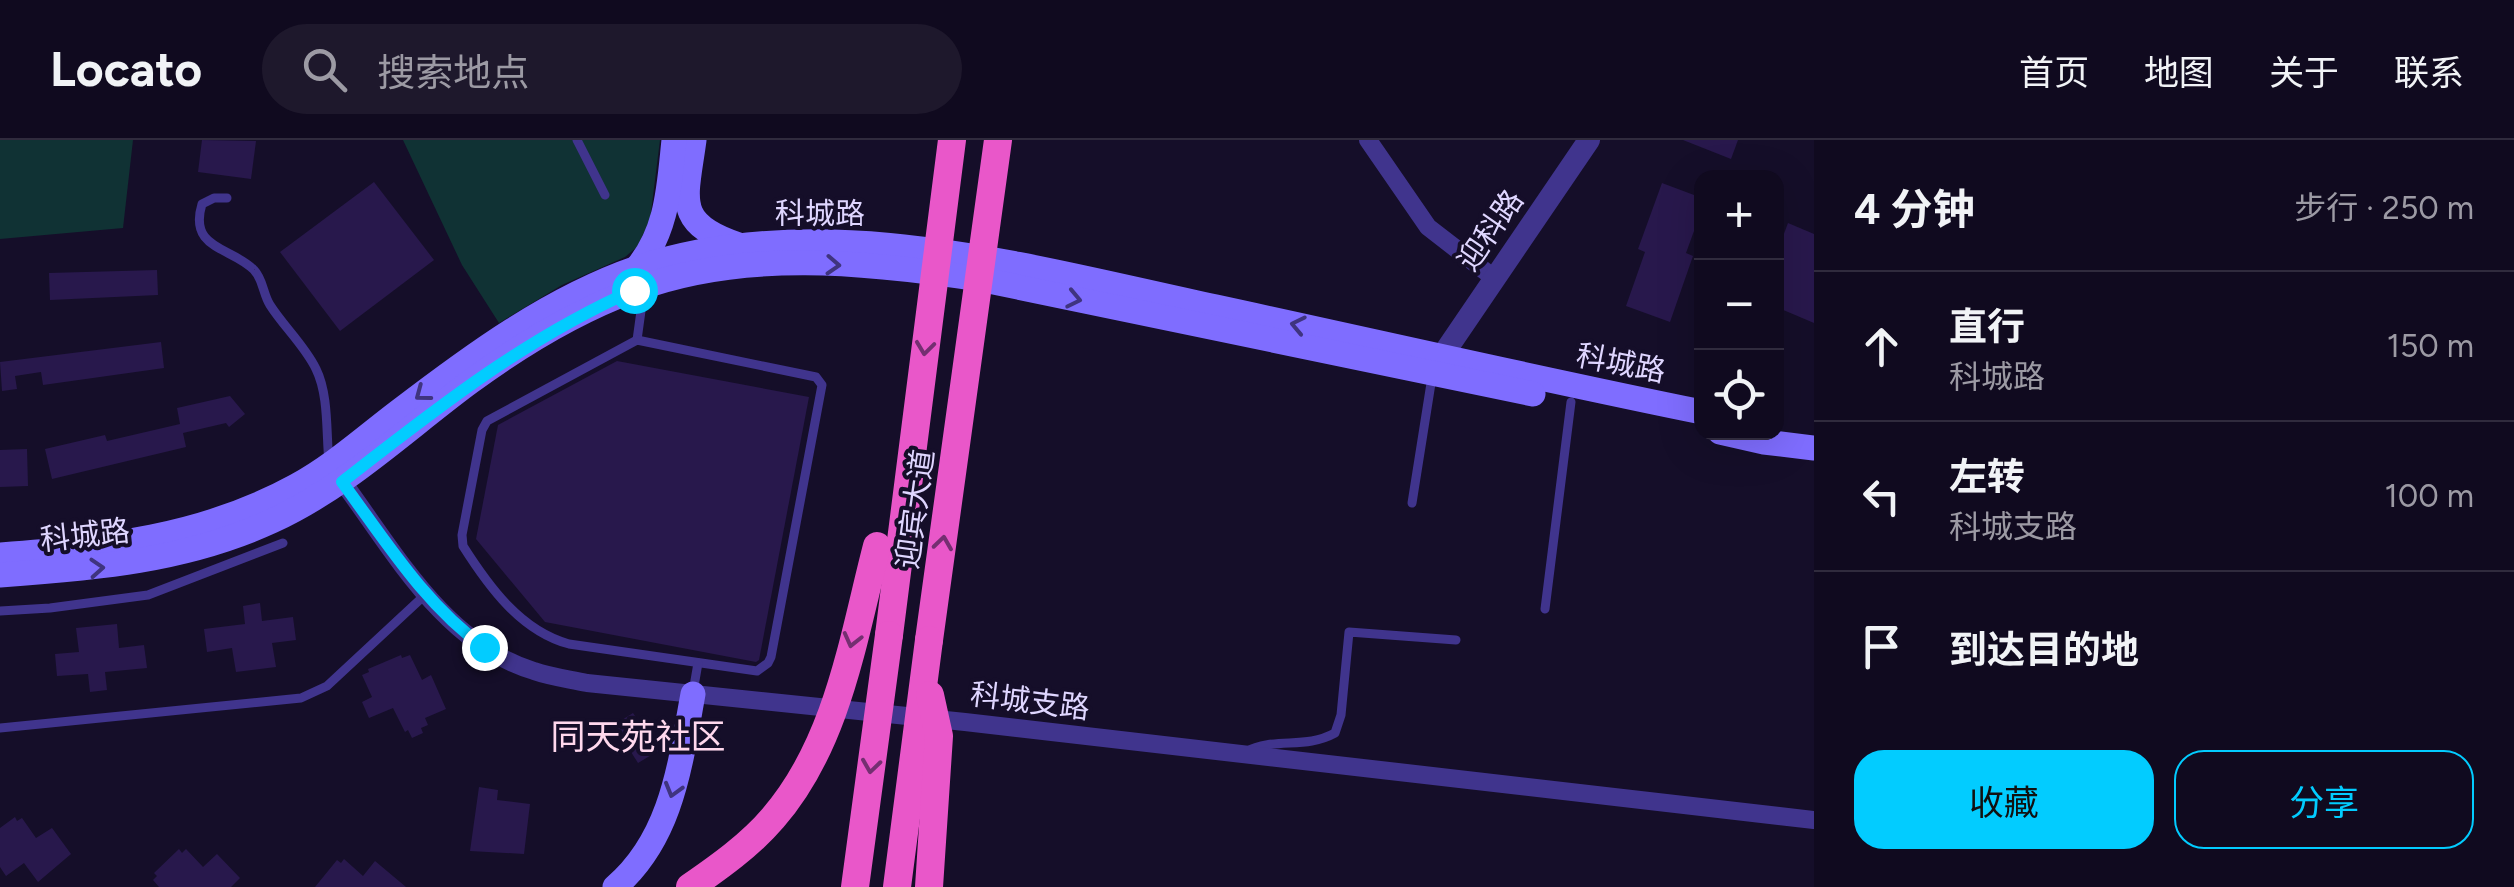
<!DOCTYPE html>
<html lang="zh">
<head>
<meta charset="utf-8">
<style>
  :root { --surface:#100a1f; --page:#1e182c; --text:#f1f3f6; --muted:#9c9aa4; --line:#302b3d; --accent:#02ccff }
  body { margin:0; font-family:Figtree,"Noto Sans SC",sans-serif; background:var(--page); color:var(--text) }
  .controls { position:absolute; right:30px; top:30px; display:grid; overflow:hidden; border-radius:20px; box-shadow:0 10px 40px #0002 }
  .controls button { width:90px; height:90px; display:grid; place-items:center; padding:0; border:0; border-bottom:2px solid var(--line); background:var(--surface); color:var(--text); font:50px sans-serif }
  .stop { position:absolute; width:30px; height:30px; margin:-22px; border:8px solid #02ccff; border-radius:50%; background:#fff }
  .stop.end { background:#02ccff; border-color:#fff; box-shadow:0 2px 10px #0008 }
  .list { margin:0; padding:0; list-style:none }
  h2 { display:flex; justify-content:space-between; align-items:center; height:130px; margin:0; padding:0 40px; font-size:42px }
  h2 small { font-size:32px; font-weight:400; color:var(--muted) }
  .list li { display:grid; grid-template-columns:65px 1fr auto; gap:30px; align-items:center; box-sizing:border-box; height:150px; padding:0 40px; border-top:2px solid var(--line) }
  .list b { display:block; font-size:38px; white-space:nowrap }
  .list p { margin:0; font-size:32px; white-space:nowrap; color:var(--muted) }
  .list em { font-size:32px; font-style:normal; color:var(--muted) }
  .actions { display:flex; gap:20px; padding:30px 40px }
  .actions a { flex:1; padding:22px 0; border:2px solid var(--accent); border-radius:30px; text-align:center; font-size:35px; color:var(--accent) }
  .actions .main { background:var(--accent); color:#111 }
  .icon { flex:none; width:55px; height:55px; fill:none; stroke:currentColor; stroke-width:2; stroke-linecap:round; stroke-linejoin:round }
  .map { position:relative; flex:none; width:1814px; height:747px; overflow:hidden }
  header { display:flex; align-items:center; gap:60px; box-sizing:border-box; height:140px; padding:0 50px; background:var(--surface); border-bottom:2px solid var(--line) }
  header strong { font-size:48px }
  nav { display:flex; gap:55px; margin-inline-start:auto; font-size:35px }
  .search { width:700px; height:90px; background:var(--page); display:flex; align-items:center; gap:25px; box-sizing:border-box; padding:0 35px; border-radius:55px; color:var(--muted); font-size:38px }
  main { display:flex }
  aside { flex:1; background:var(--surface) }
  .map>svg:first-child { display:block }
  .green { fill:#103234 }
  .building { fill:#28184c }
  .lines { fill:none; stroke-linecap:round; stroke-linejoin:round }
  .service { stroke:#40348d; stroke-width:9 }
  .minor { stroke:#40348d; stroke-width:18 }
  .tertiary { stroke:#40348d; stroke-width:22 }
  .secondary { stroke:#7f6dff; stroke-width:25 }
  .trunk { stroke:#e957c9; stroke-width:28 }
  .trunk-bridge { stroke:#e957c9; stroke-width:28 }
  .oneway { stroke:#3f347f }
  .oneway2 { stroke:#742f71 }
  .route { stroke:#02ccff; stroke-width:12 }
  .labels { text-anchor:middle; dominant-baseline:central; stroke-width:8; stroke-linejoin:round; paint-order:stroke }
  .street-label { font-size:30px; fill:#dfd6ff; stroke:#150e29 }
  .quarter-label { font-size:35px; fill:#ffd8ed; stroke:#150e29 }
</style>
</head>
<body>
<header>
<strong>Locato</strong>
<div class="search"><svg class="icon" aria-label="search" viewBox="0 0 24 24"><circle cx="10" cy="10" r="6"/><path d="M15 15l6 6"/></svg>搜索地点</div>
<nav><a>首页</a><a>地图</a><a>关于</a><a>联系</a></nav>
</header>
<main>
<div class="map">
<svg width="1814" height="747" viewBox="0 0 1814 747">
  <rect width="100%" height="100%" fill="#150e29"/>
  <!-- green -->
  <g class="green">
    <path d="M0,0h133l-10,88 -123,11z"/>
    <path d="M403,0h257l-10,80 -13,27 -12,10 -63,28 -63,38 -37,-58z"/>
  </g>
  <!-- building -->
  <g class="building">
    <path d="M202,0l54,1 -5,38 -53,-7z"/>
    <path d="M1683,0h55l-7,19z"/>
    <path d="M374,42l60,78 -94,71 -60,-79z"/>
    <path d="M1662,43l40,15v11l-16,44 7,3 -23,66 -44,-16 19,-54 -7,-3z"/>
    <path d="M1788,83l26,11v89l-38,-16v-52z"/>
    <path d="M157,130l1,25 -108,5 -1,-27z"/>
    <path d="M161,202l3,26 -121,17 -2,-13 -26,4 2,13 -15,2 -2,-29z"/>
    <path d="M617,221l192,36 -50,263 -3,2 -211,-40 -69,-83 22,-114z"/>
    <path d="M230,256l15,18 -16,13 -3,-4 -43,10 3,14 -134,32 -7,-30 60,-14 2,6 73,-17 -3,-16z"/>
    <path d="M27,309l1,37 -28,1v-37z"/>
    <path d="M260,463l2,18 31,-4 3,23 -24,3 4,24 -40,5 -4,-24 -25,4 -3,-23 41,-5 -2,-18z"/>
    <path d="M117,484l2,24 25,-3 3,23 -42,4 2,18 -17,2 -2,-18 -31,2 -2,-22 24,-2 -3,-24z"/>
    <path d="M401,515l1,3 8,-3 12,25 9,-5 15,34 -21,9 3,7 -7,3 2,5 -11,5 -4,-8 -3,2 -12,-24 -24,10 -7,-16 10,-5 -10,-22 7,-3 -1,-3z"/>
    <path d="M633,573l25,38 -20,12 -24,-38z"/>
    <path d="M479,647l19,3 -1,10 33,4 -6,50 -54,-3z"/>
    <path d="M15,677l2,4 5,-3 14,20 16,-10 19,26 -33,28 -14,-19 -18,13 -6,-9v-39z"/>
    <path d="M179,709l3,4 4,-4 17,18 14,-13 23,24 -9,9h-72l-6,-7 4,-4 -3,-3z"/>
    <path d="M344,719l19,17 12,-15 31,26h-91l22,-27 4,3z"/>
  </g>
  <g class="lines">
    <!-- service -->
    <g class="service">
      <path d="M577,0l28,55"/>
      <path d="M227,58h-13l-12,6c-14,46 30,43 52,66 9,9 9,24 16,35 14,22 35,41 46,64 13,26 10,65 13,93"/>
      <path d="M636,154l5,17 -4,29"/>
      <path d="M637,200l179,37 6,8 -51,272 -3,6 -11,8 -188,-27c-48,-13 -80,-57 -106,-98l-1,-11 20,-105 5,-9z"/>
      <path d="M1412,363l20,-126"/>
      <path d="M1545,469l26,-207"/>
      <path d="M0,471l50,-3 98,-13 135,-52"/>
      <path d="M693,552l5,-29"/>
      <path d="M0,588l301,-30 26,-12 99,-92"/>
      <path d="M1245,612c31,-16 59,-2 90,-19l6,-18 8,-83 107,8"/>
    </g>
    <!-- minor -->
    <g class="minor">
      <path d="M1368,0l60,87 66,51"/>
      <path d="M336,333c55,72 105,170 198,198 17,6 35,8 53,12l378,39 849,98"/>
    </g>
    <!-- tertiary -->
    <path class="tertiary" d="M1442,216l147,-216"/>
    <!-- secondary -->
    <g class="secondary">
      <path d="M694,0c-8,60 -21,83 45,105"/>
      <path d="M636,129c32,-38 33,-82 38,-129"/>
      <path d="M1720,292l44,10 50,6"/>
      <path d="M0,415c105,-8 201,-17 296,-69 37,-20 69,-49 102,-74 73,-56 152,-114 239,-144 186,-62 395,0 579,39 162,35 323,72 486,105"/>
      <path d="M0,435c95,-7 185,-14 272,-54 74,-34 133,-91 198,-139 49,-36 107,-71 164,-92 109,-41 233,-28 345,-11l554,115"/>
      <path d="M615,747c57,-49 65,-122 78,-193"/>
    </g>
    <!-- trunk -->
    <g class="trunk">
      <path d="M889,495l63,-495"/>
      <path d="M929,500l69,-500"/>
    </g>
    <!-- trunk-bridge -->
    <g class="trunk-bridge">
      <path d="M690,747c29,-20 60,-42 83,-69 65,-75 80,-180 104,-272"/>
      <path d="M855,747l34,-252"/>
      <path d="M897,747l32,-247"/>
      <path d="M929,747l10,-151 -9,-41"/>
    </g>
  </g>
  <!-- one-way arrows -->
  <defs><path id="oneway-chevron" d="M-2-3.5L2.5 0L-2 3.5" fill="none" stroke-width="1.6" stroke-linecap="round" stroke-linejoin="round" transform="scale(2.5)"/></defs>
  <g class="oneway">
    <use href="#oneway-chevron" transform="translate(833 125) rotate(3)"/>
    <use href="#oneway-chevron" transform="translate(1074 159) rotate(12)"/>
    <use href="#oneway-chevron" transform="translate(1298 185) rotate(-168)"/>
    <use href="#oneway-chevron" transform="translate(422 254) rotate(143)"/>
    <use href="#oneway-chevron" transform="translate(97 428) rotate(-4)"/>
    <use href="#oneway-chevron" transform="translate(673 650) rotate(106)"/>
  </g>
  <g class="oneway2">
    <use href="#oneway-chevron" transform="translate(925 208) rotate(97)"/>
    <use href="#oneway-chevron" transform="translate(943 403) rotate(-82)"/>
    <use href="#oneway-chevron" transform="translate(852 500) rotate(104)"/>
    <use href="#oneway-chevron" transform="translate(871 626) rotate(98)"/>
  </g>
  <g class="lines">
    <!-- route -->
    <path class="route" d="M484,507c-59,-42 -99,-107 -142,-165 95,-74 182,-143 292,-192"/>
  </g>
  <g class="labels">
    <!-- street labels -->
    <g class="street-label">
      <text x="820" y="73">科城路</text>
      <text transform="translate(1490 90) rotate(-55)">迎科路</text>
      <text transform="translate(1621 223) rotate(11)">科城路</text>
      <text transform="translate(915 369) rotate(-82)">迎宾大道</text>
      <text transform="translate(85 395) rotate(-6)">科城路</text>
      <text transform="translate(1030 561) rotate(7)">科城支路</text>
    </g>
    <!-- quarter labels -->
    <g class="quarter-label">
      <text x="638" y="597">同天苑社区</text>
    </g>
  </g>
</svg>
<div class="controls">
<button>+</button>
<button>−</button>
<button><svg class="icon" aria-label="locate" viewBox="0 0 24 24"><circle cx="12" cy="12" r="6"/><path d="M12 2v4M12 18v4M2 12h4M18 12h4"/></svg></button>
</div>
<div class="stop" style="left:634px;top:150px"></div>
<div class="stop end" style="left:484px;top:507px"></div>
</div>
<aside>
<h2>4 分钟<small>步行 · 250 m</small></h2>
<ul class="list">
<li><svg class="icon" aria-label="ahead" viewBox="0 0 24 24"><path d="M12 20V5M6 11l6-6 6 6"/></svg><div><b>直行</b><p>科城路</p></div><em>150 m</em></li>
<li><svg class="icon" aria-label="left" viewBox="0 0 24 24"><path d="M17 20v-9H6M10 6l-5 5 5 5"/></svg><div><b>左转</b><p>科城支路</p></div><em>100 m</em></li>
<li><svg class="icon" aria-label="arrive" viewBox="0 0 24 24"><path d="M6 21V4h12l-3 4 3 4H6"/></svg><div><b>到达目的地</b></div></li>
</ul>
<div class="actions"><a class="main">收藏</a><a>分享</a></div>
</aside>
</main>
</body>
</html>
